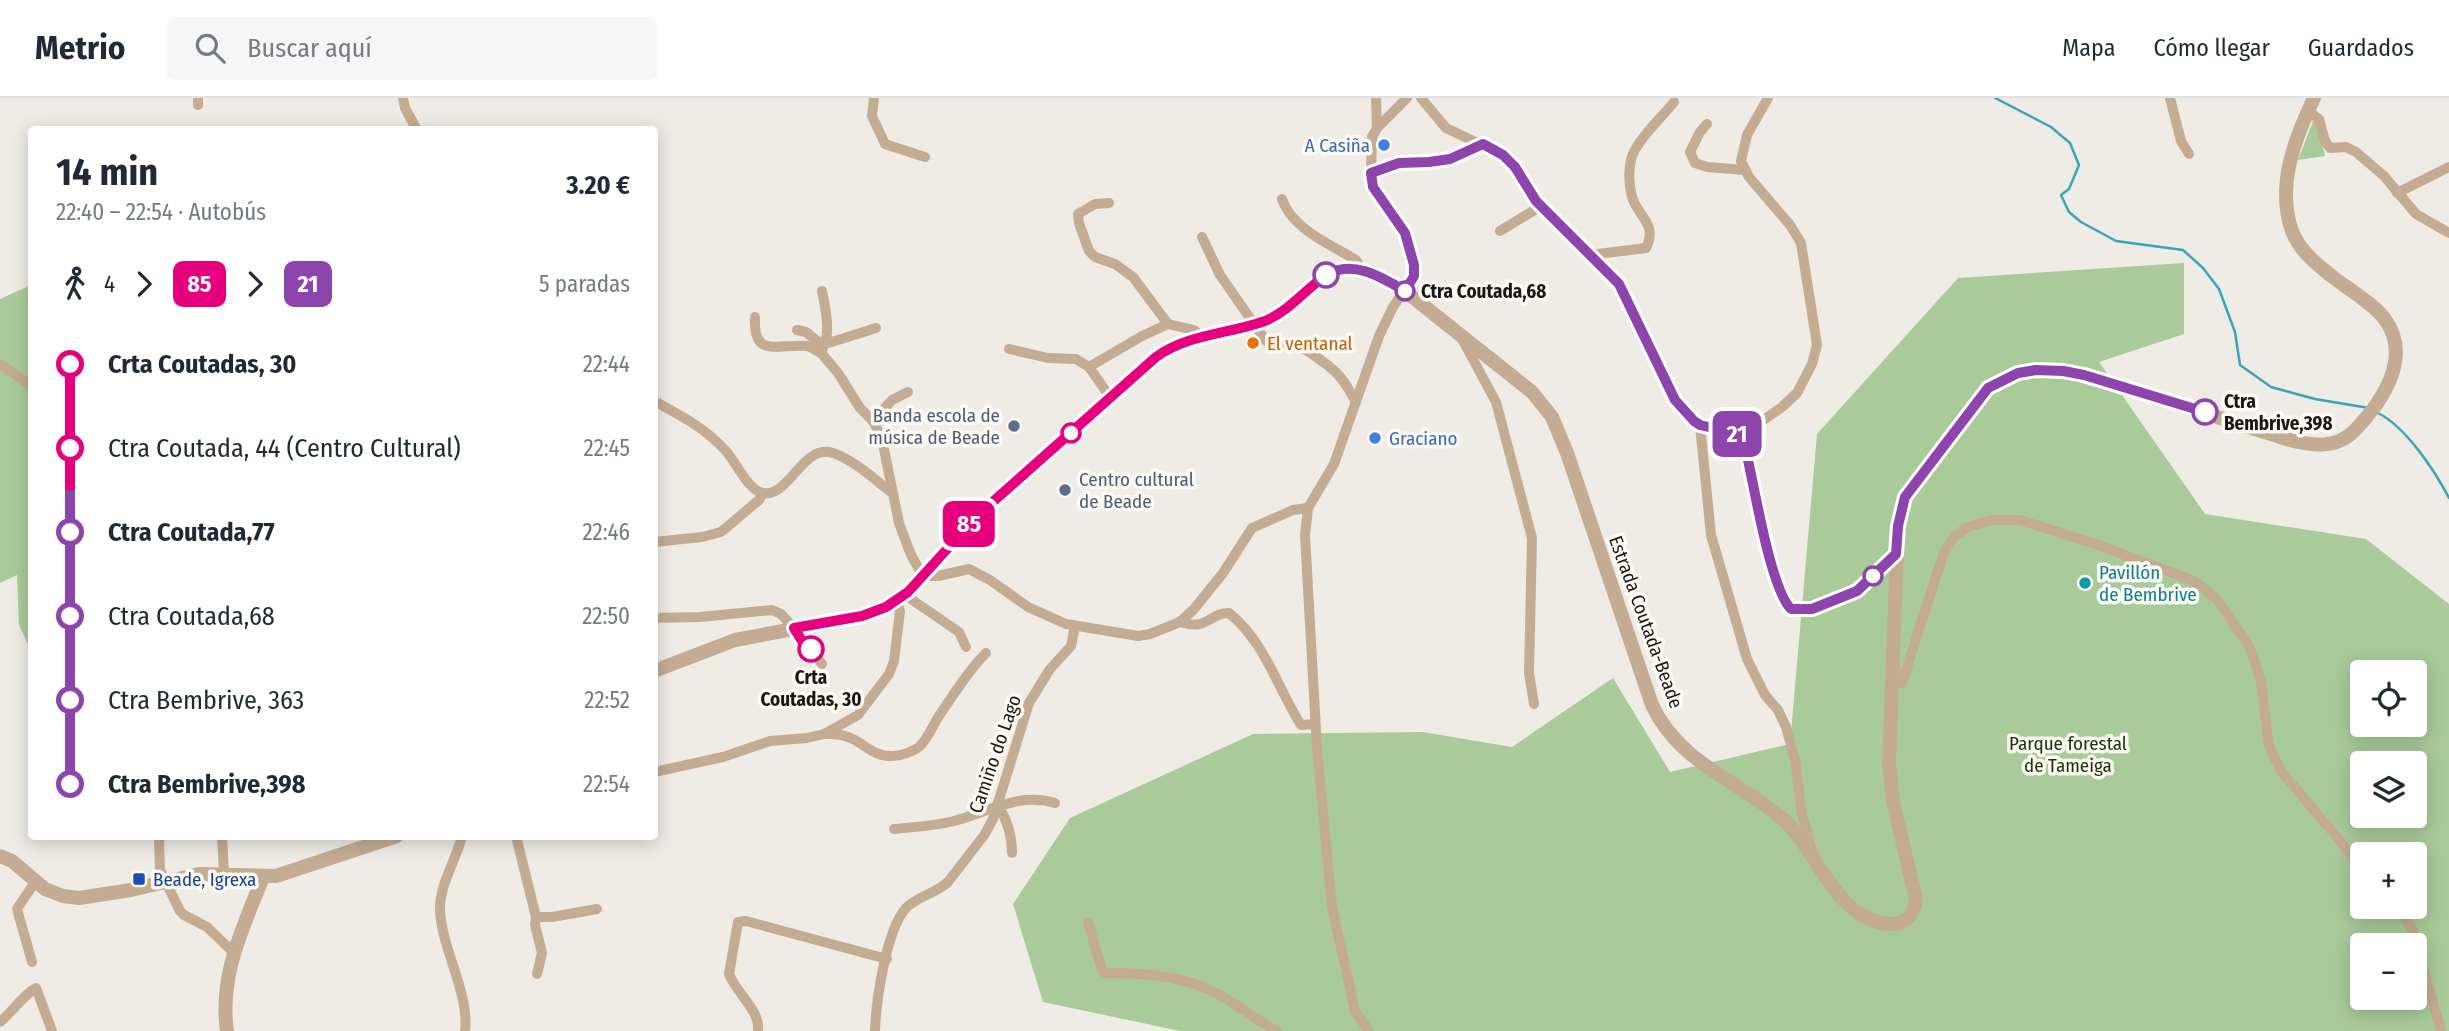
<!DOCTYPE html>
<html lang="es">
<meta charset="utf-8">
<style>
body{margin:0;font-family:"Fira Sans Condensed",sans-serif;background:#f6f6f7;color:#1f2937;height:100vh;display:flex;flex-direction:column;font-size:26px;white-space:nowrap}
*{box-sizing:border-box;margin:0}
p{font-size:23px;color:#747a83}
.icon{flex:none;width:38px;height:38px;fill:none;stroke:currentColor;stroke-width:2;stroke-linecap:round;stroke-linejoin:round}
.map{position:relative;flex:1;overflow:hidden}
.sheet{position:absolute;left:28px;top:28px;width:630px;height:714px;display:flex;flex-direction:column;background:#fff;border-radius:7px;box-shadow:0 4px 18px #0003}
.sheet>*{flex:none}
.badge{padding:0 14px;border-radius:10px;font-size:24px;line-height:46px}
.fabs{position:absolute;left:2350px;top:562px;display:grid;gap:14px}
.fabs a{display:grid;place-items:center;width:77px;height:77px;border-radius:7px;background:#fff;box-shadow:0 4px 18px #0003;font-size:35px}
.map>.badge{position:absolute;translate:-50% -50%;box-shadow:0 0 0 4px #fff}
.legs{display:flex;align-items:center;gap:10px;height:77px;padding:0 28px;font-size:23px}
.legs p{margin-inline-start:auto}
.head{display:flex;align-items:center;justify-content:space-between;height:119px;padding:0 28px}
h1{font-size:38px;font-weight:700;line-height:52px}
ul{padding:0 28px;list-style:none}
li{display:flex;align-items:center;gap:24px;height:84px;font-size:26px}
li i{display:grid;place-items:center;width:10px;height:100%;margin:0 9px;background:currentColor}
li i::after{content:'';width:18px;height:18px;margin:-9px;border:5px solid;border-radius:50%;background:#fff}
li p{margin-inline-start:auto}
li:first-child i{background:linear-gradient(#0000 50%,currentColor 0)}
li:last-child i{background:linear-gradient(currentColor 50%,#0000 0)}
header{display:flex;align-items:center;gap:42px;box-sizing:border-box;height:98px;padding:0 35px;background:#fff;border-bottom:2px solid #e0e1e3}
header strong{font-size:33px}
nav{display:flex;gap:38px;margin-inline-start:auto;font-size:24px}
.search{width:490px;height:63px;background:#f6f6f7;display:flex;align-items:center;gap:18px;box-sizing:border-box;padding:0 24px;border-radius:7px;color:#747a83;font-size:26px}
.map>svg:first-child{display:block}
.green{fill:#a9cb99;fill-rule:evenodd}
.lines{fill:none;stroke-linecap:round;stroke-linejoin:round}
.stream{stroke:#3aa4bd;stroke-width:2.5}
.minor{stroke:#c4ac92;stroke-width:10}
.tertiary{stroke:#c4ac92;stroke-width:14}
.line-1-casing{stroke:#fff;stroke-width:16}
.line-2-casing{stroke:#fff;stroke-width:16}
.line-1{stroke:#e6007e;stroke-width:10}
.line-2{stroke:#8e44ad;stroke-width:10}
.shop-dot{fill:#3f7fe0;stroke:#fcf8f2;stroke-width:2.5}
.stop-2-dot{fill:#fff;stroke:#8e44ad;stroke-width:3.5}
.food-dot{fill:#e8710a;stroke:#fcf8f2;stroke-width:2.5}
.service-dot{fill:#5c6f8a;stroke:#fcf8f2;stroke-width:2.5}
.stop-1-dot{fill:#fff;stroke:#e6007e;stroke-width:3.5}
.culture-dot{fill:#0f9aa8;stroke:#fcf8f2;stroke-width:2.5}
.transit-dot{fill:#1a4fb4;stroke:#fcf8f2;stroke-width:2.5}
.labels{text-anchor:middle;dominant-baseline:central;stroke-width:7;stroke-linejoin:round;paint-order:stroke}
.shop-label{font-size:19px;fill:#366cbe;stroke:#fcf8f2;text-anchor:end}
.stop-label{font-size:19px;font-weight:bold;fill:#191816;stroke:#fcf8f2;text-anchor:start}
.food-label{font-size:19px;fill:#c56008;stroke:#fcf8f2;text-anchor:start}
.service-label{font-size:19px;fill:#4e5e75;stroke:#fcf8f2;text-anchor:end}
.culture-label{font-size:19px;fill:#0d838f;stroke:#fcf8f2;text-anchor:start}
.street-label{font-size:19px;fill:#191816;stroke:#fcf8f2}
.park-label{font-size:19px;fill:#193506;stroke:#fcf8f2}
.transit-label{font-size:19px;fill:#164399;stroke:#fcf8f2;text-anchor:start}
</style>
<header>
<strong>Metrio</strong>
<div class="search"><svg class="icon" aria-label="search" viewBox="0 0 24 24"><circle cx="10" cy="10" r="6"/><path d="M15 15l6 6"/></svg>Buscar aquí</div>
<nav><a>Mapa</a><a>Cómo llegar</a><a>Guardados</a></nav>
</header>
<div class="map">
<svg width="2449" height="933" viewBox="0 0 2449 933">
<rect width="100%" height="100%" fill="#efebe5"/>
<g class="green">
<path d="M2313,23L2317,25L2325,58L2298,62Z"/>
<path d="M2184,165V236L2099,264L2205,416L2366,441L2449,506V933H1180L1043,904L1013,806L1070,720L1253,636L1423,634L1512,649L1613,580L1670,674L1790,646L1817,336L1958,180ZM2362,574H2415V626H2362ZM2362,665H2415V718H2362ZM2362,756H2415V808H2362ZM2362,847H2415V900H2362Z"/>
<path d="M31,187V553L19,527L17,477L0,485V201Z"/>
</g>
<g class="lines">
<g class="stream">
<path d="M1995,0L2051,29L2070,45L2079,67L2069,91L2061,97L2069,114L2081,124L2116,143L2183,152L2203,170L2219,191L2235,234L2240,267L2271,289L2315,301L2369,310"/>
<path d="M2378,315C2406,329 2435,373 2449,400"/>
</g>
<g class="minor">
<path d="M403,0L405,10L417,32"/>
<path d="M874,0L872,18L885,46L925,59"/>
<path d="M1376,0L1377,30"/>
<path d="M1421,0L1446,30L1503,57L1515,70L1536,103L1619,185L1675,302L1700,327L1747,338"/>
<path d="M1768,0L1747,37L1741,63L1749,79L1790,127L1801,145L1817,247L1812,266L1797,295L1782,309L1749,332L1746,353L1776,483L1784,504L1791,511H1812L1857,493L1896,456"/>
<path d="M2170,0L2181,43L2189,56"/>
<path d="M198,7V0"/>
<path d="M2308,13L2319,21L2325,43L2330,50L2346,49L2356,54L2384,78L2416,116L2449,135"/>
<path d="M1707,26L1700,34L1690,54L1695,65L1707,69L1745,72"/>
<path d="M1371,75L1400,65L1429,64L1450,61L1483,46"/>
<path d="M2397,95L2449,69"/>
<path d="M1282,101C1292,131 1330,146 1356,162L1362,172"/>
<path d="M1109,105L1095,106L1078,116L1079,125L1089,153L1095,159L1115,166L1133,179L1168,226L1194,232L1202,239"/>
<path d="M1500,133L1541,108"/>
<path d="M1202,139L1220,177L1266,243C1275,247 1283,244 1293,246C1300,247 1306,252 1312,256C1336,272 1342,278 1356,304"/>
<path d="M1590,157L1646,150C1656,129 1644,123 1635,106C1629,95 1628,74 1631,62C1634,45 1663,18 1674,4"/>
<path d="M822,193C825,207 828,220 827,234C827,242 822,247 822,256L838,275L860,310L873,323L882,341L899,425L911,457L923,478H938L969,471L990,482L1028,509L1066,526L1138,538L1150,536L1180,524L1194,511L1223,475L1252,430L1293,412L1308,410"/>
<path d="M755,219C753,262 778,245 807,248C812,249 817,253 822,256"/>
<path d="M797,232L806,234L822,247L876,230"/>
<path d="M1462,241L1496,304L1532,440L1529,575L1534,606"/>
<path d="M1009,251L1048,260L1076,261L1089,269L1142,238L1168,226"/>
<path d="M0,266L32,288"/>
<path d="M1089,269L1110,299"/>
<path d="M654,303C680,317 705,330 725,352C735,362 748,393 763,395C789,400 803,345 833,355C854,362 874,381 891,394"/>
<path d="M873,323L892,302L908,294"/>
<path d="M1700,327L1711,437L1747,561L1765,597L1778,612L1786,629L1795,662L1802,716L1812,753"/>
<path d="M654,444L702,439L721,434L759,402L763,395"/>
<path d="M905,497L959,534L966,549"/>
<path d="M654,520L700,519L772,512L781,516L794,530L822,566"/>
<path d="M1180,524C1209,533 1208,515 1229,515C1265,544 1277,589 1301,627L1315,626"/>
<path d="M1891,586L1902,585L1944,454L1954,439L1967,429L1992,422H2020L2101,448L2194,483L2217,501L2250,550L2261,584L2269,648L2281,673L2362,769"/>
<path d="M827,636C861,634 865,659 893,658C901,658 912,654 919,649C926,643 932,630 937,621C952,599 967,574 986,555"/>
<path d="M654,674L723,659L770,643L807,640L824,636L858,617L889,576L894,563L900,513L896,502"/>
<path d="M998,708C1008,723 1012,737 1012,755"/>
<path d="M894,731C914,729 934,728 954,723C989,714 1018,694 1055,705"/>
<path d="M161,738L159,742L160,772L180,813L184,817L207,829L233,854"/>
<path d="M222,738L224,776"/>
<path d="M462,738C456,763 440,785 440,811C441,850 470,896 465,933"/>
<path d="M516,738L536,819H552L597,811"/>
<path d="M2397,808L2413,833L2441,933"/>
<path d="M536,819L535,827L542,855L537,876"/>
<path d="M1088,824L1102,872L1105,875C1140,875 1180,877 1212,893C1235,904 1254,921 1277,933"/>
<path d="M32,864L17,811L35,784"/>
<path d="M0,924C12,914 23,897 36,890L52,933"/>
<path d="M758,933C761,913 736,895 729,876L738,824L746,823L887,861"/>
<path d="M875,933C876,904 886,832 906,810C918,798 935,796 948,784L985,736L993,721L1029,605L1050,571L1071,548L1075,528"/>
<path d="M1369,933L1355,913L1332,809L1317,650L1305,437L1308,410L1334,366L1379,238L1393,209L1414,178V167L1405,135L1373,89L1371,75L1372,39L1377,30L1407,0"/>
</g>
<g class="tertiary">
<path d="M654,573L735,542L862,518L886,509L908,494L978,417L1162,255L1189,243L1266,222L1286,211L1326,176L1339,171L1354,170L1370,174L1405,193L1532,294L1552,319L1567,355L1652,607C1679,665 1739,683 1784,722C1819,754 1836,825 1893,826C1908,826 1914,814 1916,802L1893,703L1889,665L1898,427L1905,399L1988,290L2018,275L2036,272L2063,273L2084,277L2290,342C2313,348 2337,351 2355,332C2383,303 2413,258 2384,220C2371,204 2350,192 2334,180C2318,167 2300,154 2292,133C2276,88 2295,40 2314,0"/>
<path d="M0,758L12,763L45,791L63,798L79,800L131,792L199,776L276,778L397,738"/>
<path d="M227,933C219,877 243,830 263,779"/>
</g>
</g>
<g class="lines">
<g class="line-1-casing">
<path id="line-1" d="M811,551L804,546L794,530L862,518L886,509L908,494L978,417L1156,259C1188,236 1229,236 1265,223C1289,213 1305,192 1326,177"/>
</g>
<g class="line-2-casing">
<path id="line-2" d="M1326,177C1353,161 1381,179 1405,193L1414,178V167L1405,135L1373,89L1371,75L1399,65L1429,64L1450,61L1483,46L1503,57L1515,69L1536,103L1619,186L1675,302L1694,323L1700,327L1747,338L1746,353C1754,386 1770,490 1791,511H1812L1857,493L1896,456L1898,428L1905,399L1988,290L2018,275L2036,272L2063,273L2084,277L2205,314"/>
</g>
<use href="#line-1" class="line-1"/>
<use href="#line-2" class="line-2"/>
</g>
<g class="shop-dot">
<circle cx="1384" cy="47" r="7"/>
<circle cx="1375" cy="340" r="7"/>
</g>
<g class="stop-2-dot">
<circle cx="1326" cy="177" r="12"/>
<circle cx="1405" cy="193" r="9"/>
<circle cx="2205" cy="314" r="12"/>
<circle cx="1873" cy="478" r="9"/>
</g>
<circle class="food-dot" cx="1253" cy="245" r="7"/>
<g class="service-dot">
<circle cx="1014" cy="328" r="7"/>
<circle cx="1065" cy="392" r="7"/>
</g>
<g class="stop-1-dot">
<circle cx="1071" cy="335" r="9"/>
<circle cx="811" cy="551" r="12"/>
</g>
<circle class="culture-dot" cx="2085" cy="485" r="7"/>
<rect class="transit-dot" x="132" y="774" width="14" height="14" rx="3.5"/>
<g class="labels">
<g class="shop-label">
<text x="1370" y="47">A Casiña</text>
<text x="1389" y="340" text-anchor="start">Graciano</text>
</g>
<g class="stop-label">
<text x="1421" y="193">Ctra Coutada,68</text>
<text x="2224" y="303">Ctra<tspan x="2224" dy="22">Bembrive,398</tspan></text>
<text x="811" y="579" text-anchor="middle">Crta<tspan x="811" dy="22">Coutadas, 30</tspan></text>
</g>
<g class="food-label">
<text x="1267" y="245">El ventanal</text>
</g>
<g class="service-label">
<text x="1000" y="317">Banda escola de<tspan x="1000" dy="22">música de Beade</tspan></text>
<text x="1079" y="381" text-anchor="start">Centro cultural<tspan x="1079" dy="22">de Beade</tspan></text>
</g>
<g class="culture-label">
<text x="2099" y="474">Pavillón<tspan x="2099" dy="22">de Bembrive</tspan></text>
</g>
<g class="street-label">
<text transform="translate(1646 524) rotate(70)">Estrada Coutada-Beade</text>
<text transform="translate(995 656) rotate(-71)">Camiño do Lago</text>
</g>
<g class="park-label">
<text x="2068" y="645">Parque forestal<tspan x="2068" dy="22">de Tameiga</tspan></text>
</g>
<g class="transit-label">
<text x="153" y="781">Beade, Igrexa</text>
</g>
</g>
</svg>
<div class="fabs">
<a><svg class="icon" aria-label="locate" viewBox="0 0 24 24"><circle cx="12" cy="12" r="6"/><path d="M12 2v4M12 18v4M2 12h4M18 12h4"/></svg></a>
<a><svg class="icon" aria-label="layers" viewBox="0 0 24 24"><path d="M12 4l9 5-9 5-9-5zM3 14l9 5 9-5"/></svg></a>
<a>+</a>
<a>−</a>
</div>
<b class="badge" style="left:969px;top:426px;background:#e6007e;color:#fff">85</b>
<b class="badge" style="left:1737px;top:336px;background:#8e44ad;color:#fff">21</b>
<section class="sheet">
<div class="head"><div><h1>14 min</h1><p>22:40 – 22:54 · Autobús</p></div><b>3.20 €</b></div>
<div class="legs"><svg class="icon" aria-label="walk" viewBox="0 0 24 24"><circle cx="13" cy="4" r="2"/><path d="M13 8l-2 6 4 7M11 14l-3 7M7 12l3-4h3l4 4"/></svg>4<svg class="icon" aria-label="forward" viewBox="0 0 24 24"><path d="M9 5l7 7-7 7"/></svg><b class="badge" style="background:#e6007e;color:#fff">85</b><svg class="icon" aria-label="forward" viewBox="0 0 24 24"><path d="M9 5l7 7-7 7"/></svg><b class="badge" style="background:#8e44ad;color:#fff">21</b><p>5 paradas</p></div>
<ul>
<li><i style="color:#e6007e"></i><b>Crta Coutadas, 30</b><p>22:44</p></li>
<li><i style="color:#e6007e"></i><span>Ctra Coutada, 44 (Centro Cultural)</span><p>22:45</p></li>
<li><i style="color:#8e44ad"></i><b>Ctra Coutada,77</b><p>22:46</p></li>
<li><i style="color:#8e44ad"></i><span>Ctra Coutada,68</span><p>22:50</p></li>
<li><i style="color:#8e44ad"></i><span>Ctra Bembrive, 363</span><p>22:52</p></li>
<li><i style="color:#8e44ad"></i><b>Ctra Bembrive,398</b><p>22:54</p></li>
</ul>
</section>
</div>
